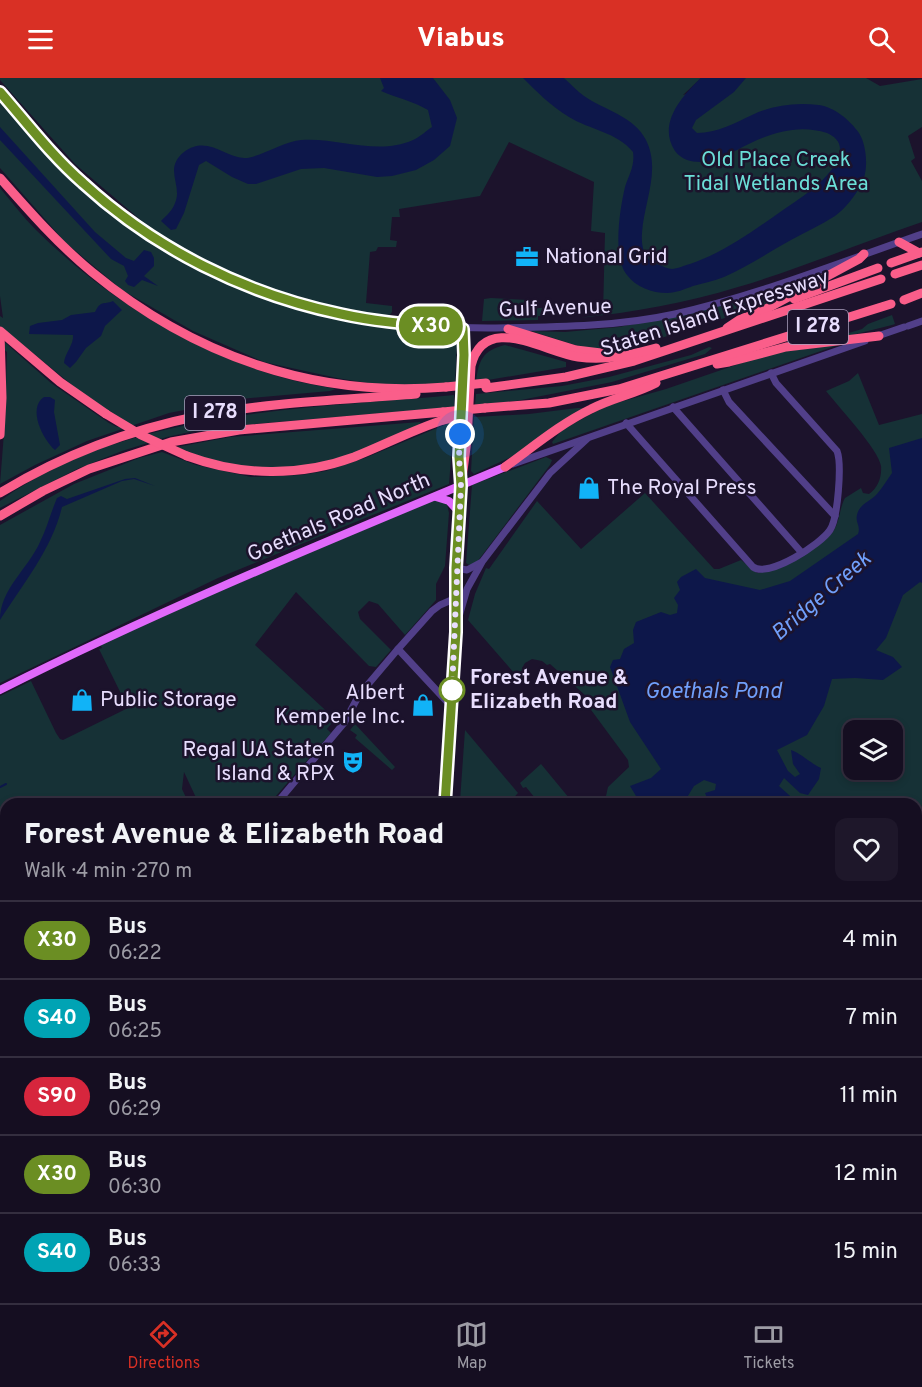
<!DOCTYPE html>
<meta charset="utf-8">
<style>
body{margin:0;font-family:Overpass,sans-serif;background:#1e172a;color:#f1f3f6;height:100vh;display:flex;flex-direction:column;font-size:22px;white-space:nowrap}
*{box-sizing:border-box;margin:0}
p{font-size:20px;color:#9d9ca5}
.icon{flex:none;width:33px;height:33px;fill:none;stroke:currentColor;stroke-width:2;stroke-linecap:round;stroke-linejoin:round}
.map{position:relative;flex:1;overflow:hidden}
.sheet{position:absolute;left:0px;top:720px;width:922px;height:506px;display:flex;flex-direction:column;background:#150e21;border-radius:18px 18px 0 0;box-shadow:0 3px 9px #0003,0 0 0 2px #342e3f}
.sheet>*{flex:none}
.badge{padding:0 12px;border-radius:20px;font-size:21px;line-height:39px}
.tools{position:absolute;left:843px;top:642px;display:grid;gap:12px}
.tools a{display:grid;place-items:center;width:60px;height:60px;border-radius:12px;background:#150e21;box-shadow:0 3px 9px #0003,0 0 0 2px #342e3f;font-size:30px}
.you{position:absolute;width:30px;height:30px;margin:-15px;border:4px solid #fff;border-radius:50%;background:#1a73e8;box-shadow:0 0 0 9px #1a73e833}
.map>.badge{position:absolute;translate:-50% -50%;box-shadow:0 0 0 3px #fff}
.round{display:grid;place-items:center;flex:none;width:63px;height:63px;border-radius:12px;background:#1e172a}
.overview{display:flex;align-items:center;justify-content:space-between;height:102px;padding:0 24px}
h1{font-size:28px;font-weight:800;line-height:45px}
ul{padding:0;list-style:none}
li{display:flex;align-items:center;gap:18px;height:78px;padding:0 24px;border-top:2px solid #342e3f}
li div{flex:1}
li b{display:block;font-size:22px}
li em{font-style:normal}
li .badge{min-width:66px;font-weight:700;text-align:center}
header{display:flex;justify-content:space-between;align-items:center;height:78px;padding:0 24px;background:#d93025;color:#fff;font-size:27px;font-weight:800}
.tabs{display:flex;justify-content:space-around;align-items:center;height:84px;border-top:2px solid #342e3f;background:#150e21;font-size:16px;color:#9d9ca5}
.tabs a{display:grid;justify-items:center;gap:3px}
.tabs .on{color:#d93025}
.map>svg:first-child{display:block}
.green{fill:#163136;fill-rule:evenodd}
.water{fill:#0d174a}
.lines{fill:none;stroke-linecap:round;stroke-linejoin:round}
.stream{stroke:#0d174a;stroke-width:2}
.minor{stroke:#513f89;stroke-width:7}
.major{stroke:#e069fa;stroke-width:8}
.highway{stroke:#fa5e8a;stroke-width:9}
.rail{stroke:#11b3f7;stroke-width:2;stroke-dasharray:9 8;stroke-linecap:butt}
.highway-bridge{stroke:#fa5e8a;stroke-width:9}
.line-casing{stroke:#fff;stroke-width:14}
.line{stroke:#6b8e23;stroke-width:9}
.walk{stroke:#e8defe;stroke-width:6;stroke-dasharray:0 10.8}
.stop-dot{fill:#fff;stroke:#6b8e23;stroke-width:3}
.labels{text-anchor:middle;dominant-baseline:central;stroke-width:5;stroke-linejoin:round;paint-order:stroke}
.shield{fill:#1c132c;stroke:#aba1bf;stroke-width:1.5}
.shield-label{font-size:20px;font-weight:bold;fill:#e8defe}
.park-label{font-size:21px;fill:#6bded7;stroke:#1c132c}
.poi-label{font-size:21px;fill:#e8defe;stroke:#1c132c;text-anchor:start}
.street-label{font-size:21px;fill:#e8defe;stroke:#1c132c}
.stop-label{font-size:21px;font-weight:bold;fill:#e8defe;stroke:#1c132c;text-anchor:start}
.water-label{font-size:22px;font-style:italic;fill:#709ffa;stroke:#1c132c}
</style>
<header><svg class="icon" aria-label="menu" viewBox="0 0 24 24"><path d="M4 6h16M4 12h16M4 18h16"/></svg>Viabus<svg class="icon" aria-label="search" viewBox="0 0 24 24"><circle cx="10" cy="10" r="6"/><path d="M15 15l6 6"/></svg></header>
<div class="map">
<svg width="922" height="1225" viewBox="0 0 922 1225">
<rect width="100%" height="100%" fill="#1c132c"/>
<g class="green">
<path d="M0,0H701L683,17L738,0H866L880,8L922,1V49L908,58L915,80L911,83L922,103V144C860,165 802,190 738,209C686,225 634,234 580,240L603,236L605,155L591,153L594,104L509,64L480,118L399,131L400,139H392L390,162L397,163L396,169H378L376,173L370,174L366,225L392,228V234L389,238L360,235L282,216L232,195L180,170L143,144L75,86L0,2Z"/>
<path d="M0,21L54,81L104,130L171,176L266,222L351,243L451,257V260L457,265L455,305L386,308L337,300L264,284L193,253L122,212L65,164L0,90Z"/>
<path d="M0,110C12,124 23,139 36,152C103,218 187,271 277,298C296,304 316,307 336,311L330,313L240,321L169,335L87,363L35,387L0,406L5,342L7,274L0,268V260L51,305L109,345L117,349L130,346L83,316L0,248V238L3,240L0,218Z"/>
<path d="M818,195V198L766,227L626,271H588L531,253L565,254L619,249L675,238Z"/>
<path d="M491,220L528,222L531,226H538V230H543V238H538V242L482,243L484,221Z"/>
<path d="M892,237L895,246L892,247L848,258L807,263L805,261L836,254L842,257L862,251L868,246Z"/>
<path d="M841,266L553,366L552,364L562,352L606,328L666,311L759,279L787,273Z"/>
<path d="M505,267L566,284V289L476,304C478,283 483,272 505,267Z"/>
<path d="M709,269L712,270L705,276L612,304L516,323L475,327L476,316L562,308L609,299L691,277Z"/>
<path d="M858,295L879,347L922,336V1142L917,1158L916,726H598L606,718L608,709L629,689L628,682L583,621L586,618L550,586L547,587L542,583L532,581L525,585L522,590L525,600L522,604L468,542L475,516L486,490L489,491L537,423L581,471L645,415L714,491H719L741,482L757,495C773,494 822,467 832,455C840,445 839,431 845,420L861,410L863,415L869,416C878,410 882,399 881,388C879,372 837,327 826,313L849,303ZM854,652H892V692H854Z"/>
<path d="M454,317V329L208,350L167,359L122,373L77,391L0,430V423C124,332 306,331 454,317Z"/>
<path d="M577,330H584L520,375L474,396L471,393L474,339L529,336Z"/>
<path d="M454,343L449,406L218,500L0,605V447L74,406L139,380L162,374L196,387L251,399L301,397L326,393L365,380Z"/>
<path d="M420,344L421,347L361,374L300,390L255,391L204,380L177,369L230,359Z"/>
<path d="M546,379L552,382L550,387L477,484L469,487L466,485L472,407Z"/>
<path d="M434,422L447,426L449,435L445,488L436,506V522L405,557L378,526L369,523L358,534L360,541L391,572L376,589L369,588L296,514L255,567L335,641L327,651L331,655L269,726H199L184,694L182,711L189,726H6V1038L0,1033V618L31,603L56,655L60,661L63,662L128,630L99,571L102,570L100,566L191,525Z"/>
<path d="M355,646L395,689L392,692L355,660L357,657L350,652Z"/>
<path d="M465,652L518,715L508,726H464L460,723Z"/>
<path d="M541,686L574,726H540L526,709L523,710L520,705Z"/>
<path d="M380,1220H523L519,1225H374Z"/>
<path d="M537,1220H693V1225H544Z"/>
<path d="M699,1220H885L883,1225H700Z"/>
</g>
<g class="water">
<path d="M380,0H433L450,22L457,40L450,68L434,82L416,92L392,98L377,99L324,90L301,91L256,106H248L232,99L206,83L199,87L184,135L176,151L171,152L161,143C166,138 173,132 175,125C183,107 163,91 184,74C207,57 224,79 244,80C256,81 285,63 301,62C338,59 377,78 413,62C420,59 426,53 432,49L428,32C413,23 397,20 381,13L384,10Z"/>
<path d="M523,0H564C571,6 577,13 584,18C604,32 634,38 646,62C661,92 644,124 642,155C641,169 644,183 659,187C663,188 668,191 672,191C677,191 685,187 690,186C725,174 753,153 783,132C802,119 839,96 840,71C840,63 834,58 827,55C795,45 765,57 737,72C729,76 720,82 712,83C699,85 684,85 675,73C657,46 682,18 701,0H746L734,14L696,42L692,50L697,55C717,55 735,45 752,37C773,27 796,24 819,27C834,29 850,42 859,55C867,68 869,93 861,107C855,118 845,131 835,138C821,147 805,154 791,162C769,174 747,189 724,199C714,203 703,205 693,208C685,211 676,215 667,215C652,215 636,209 627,197C612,179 620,130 625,109C629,96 635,88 633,74C617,54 590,52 569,39C551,28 537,14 523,0Z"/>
<path d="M0,49L95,154L126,180L134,183L144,172L151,174L154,180V188L144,198L158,208L142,202L134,209L128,207L125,203L128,198L124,188L111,181L0,62Z"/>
<path d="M113,223L122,232L105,248L101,258L86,270L76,284L70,290L64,285C65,274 74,267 73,257L29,256L30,248L38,245L62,242L71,237L95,234C101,222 103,227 113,223Z"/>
<path d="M44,319H50L55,322L54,334L60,367L55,372C43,362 27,330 44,319Z"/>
<path d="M922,360V505L920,504L903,517L886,560L876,572L893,579L902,589L883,602L855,600L832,601L824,628L807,657L777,672L788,693L795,699L800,696L793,686L791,672C802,676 810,685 821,690L819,701L808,717L800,715L784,700L779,708L799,726H752V724C737,725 711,733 705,715L715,712L716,706L704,702L694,708L683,726H626L636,718L630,708L651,700L661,691L630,644L610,589L613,582L620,581L624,571L634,565L633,552L636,544L661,534L670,537L677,535L678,527L674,520L680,512L677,504L681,499L696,491L705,500L760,512L790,503L858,456C861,448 855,444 857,437C859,426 871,423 877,416C883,409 887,402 892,395L889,370Z"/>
<path d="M135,400L155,408L134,401L122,403L62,429C52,471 23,506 0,542C0,511 28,491 40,464C47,450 51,434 57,420L61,418L67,421L125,401Z"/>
</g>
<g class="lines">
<path class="stream" d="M0,709L6,706"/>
<g class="minor">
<path d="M0,14C27,45 52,77 82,105C193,208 344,251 493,250C554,249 616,249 675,236C759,217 841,184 922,156"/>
<path d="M908,248L922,243"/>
<path d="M875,259L904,249"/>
<path d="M723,312L729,324L835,438"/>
<path d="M673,329L802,475"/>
<path d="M626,345L753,489C769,500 821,466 830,452C838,440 842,386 837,373L776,305L771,295"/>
<path d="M513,386L865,263"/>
<path d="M456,490L467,492L480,485"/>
<path d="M458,542L467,511L482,484L550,395L587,361"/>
<path d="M398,571L452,629"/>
<path d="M276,726L344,645L359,617L398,571L432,533L440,527L456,520"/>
<path d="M0,1043L6,1049"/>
<path d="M0,1110L6,1116"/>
<path d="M0,1180L6,1175"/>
<path d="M175,1220L183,1225"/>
<path d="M16,1225L23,1220"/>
</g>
<g class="major">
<path d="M436,419L449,423L459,434"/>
<path d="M0,612C165,529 335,460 505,389"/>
<path d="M445,726L456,554V490L461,408L459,379L464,277L463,251"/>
<path d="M148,1225L154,1220"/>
</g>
<g class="highway">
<path d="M0,100C29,133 58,166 92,194C194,278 314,320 446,309"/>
<path d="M899,164L919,175"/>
<path d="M891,185L922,174"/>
<path d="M895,196L922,187"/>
<path d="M794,221L878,190"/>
<path d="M904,222L922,215"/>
<path d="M727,250L739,242L766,231L859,181L864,176"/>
<path d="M508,251L576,272L601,275"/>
<path d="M0,253L60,304L106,336"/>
<path d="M0,256L2,320L0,357"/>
<path d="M717,286L729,284L786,269L879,258"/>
<path d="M486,310L566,299L634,283L881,201"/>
<path d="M485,330L549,325L619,311L891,226"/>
<path d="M187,378C241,398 300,399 354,379C384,367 413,352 443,342"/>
<path d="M505,389C533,369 560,346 591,331C612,320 635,316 656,305"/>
<path d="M461,408L467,362L471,288C484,233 544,274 578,279C606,283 630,277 656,270"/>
<path d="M0,415C61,378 128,352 199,338C270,324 344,322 416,316"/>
<path d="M0,438L43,413L89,391L171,364L239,352L443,334"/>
</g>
<path class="rail" d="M914,1225L922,1213"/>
<g class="highway-bridge">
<path d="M446,309L486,305"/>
<path d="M443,334L485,330"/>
<path d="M106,336L141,357L187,378"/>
<path d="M443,342L465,337"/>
</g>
</g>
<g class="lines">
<g class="line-casing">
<path id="line" d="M0,14C27,45 52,78 83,105C155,171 245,216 341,236C381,245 422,247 463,251L464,277L459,379L461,408L456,490V554L445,726"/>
</g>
<use href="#line" class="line"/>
<path class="walk" d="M452,612L461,408L459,379L460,356"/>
</g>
<defs>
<g id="office-bare" transform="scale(1.8)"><path d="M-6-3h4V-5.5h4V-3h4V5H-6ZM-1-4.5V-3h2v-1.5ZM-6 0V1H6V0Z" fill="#11b3f7" stroke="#1c132c" stroke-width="2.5" paint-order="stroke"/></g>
<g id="shop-bare" transform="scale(1.8)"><path d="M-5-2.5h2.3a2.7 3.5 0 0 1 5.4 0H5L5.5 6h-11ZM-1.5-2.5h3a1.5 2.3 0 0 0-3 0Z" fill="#11b3f7" stroke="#1c132c" stroke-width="2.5" paint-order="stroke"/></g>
<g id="theatre-bare" transform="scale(1.8)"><path d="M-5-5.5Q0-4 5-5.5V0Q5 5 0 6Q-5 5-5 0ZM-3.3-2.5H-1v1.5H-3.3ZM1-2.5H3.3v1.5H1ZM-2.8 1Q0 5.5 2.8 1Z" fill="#11b3f7" stroke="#1c132c" stroke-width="2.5" paint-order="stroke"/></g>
</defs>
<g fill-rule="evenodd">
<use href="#office-bare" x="527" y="179"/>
<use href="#shop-bare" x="589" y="410"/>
<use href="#shop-bare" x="82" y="622"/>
<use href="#shop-bare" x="423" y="627"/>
<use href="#theatre-bare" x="353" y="684"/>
</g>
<circle class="stop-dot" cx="452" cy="612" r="12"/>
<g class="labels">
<g class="shield">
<rect x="788" y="232" width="60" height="34" rx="4.5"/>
<rect x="185" y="318" width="60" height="34" rx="4.5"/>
</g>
<g class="shield-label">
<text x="818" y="249">I 278</text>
<text x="215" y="335">I 278</text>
</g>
<g class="park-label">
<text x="776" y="82">Old Place Creek<tspan x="776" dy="24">Tidal Wetlands Area</tspan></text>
</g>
<g class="poi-label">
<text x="545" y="179">National Grid</text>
<text x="607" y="410">The Royal Press</text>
<text x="405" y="615" text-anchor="end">Albert<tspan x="405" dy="24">Kemperle Inc.</tspan></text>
<text x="100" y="622">Public Storage</text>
<text x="335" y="672" text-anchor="end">Regal UA Staten<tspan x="335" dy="24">Island &amp; RPX</tspan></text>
</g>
<g class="street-label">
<text transform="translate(555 231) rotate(-2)">Gulf Avenue</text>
<text transform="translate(715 236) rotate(-18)">Staten Island Expressway</text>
<text transform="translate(339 440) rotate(-23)">Goethals Road North</text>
</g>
<g class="stop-label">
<text x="470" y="600">Forest Avenue &amp;<tspan x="470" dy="24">Elizabeth Road</tspan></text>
</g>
<g class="water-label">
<text transform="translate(822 519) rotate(-41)">Bridge Creek</text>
<text x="713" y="614">Goethals Pond</text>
</g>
</g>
</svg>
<div class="tools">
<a><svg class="icon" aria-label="layers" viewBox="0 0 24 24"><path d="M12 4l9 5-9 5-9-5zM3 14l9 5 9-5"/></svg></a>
</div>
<div class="you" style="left:460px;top:356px"></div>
<b class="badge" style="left:431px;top:248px;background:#6b8e23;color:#fff">X30</b>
<section class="sheet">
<div class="overview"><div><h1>Forest Avenue &amp; Elizabeth Road</h1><p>Walk · 4 min · 270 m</p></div><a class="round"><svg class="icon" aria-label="heart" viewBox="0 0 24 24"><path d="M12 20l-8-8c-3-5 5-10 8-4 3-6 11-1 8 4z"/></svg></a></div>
<ul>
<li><span class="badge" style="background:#6b8e23;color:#fff">X30</span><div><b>Bus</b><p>06:22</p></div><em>4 min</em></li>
<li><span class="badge" style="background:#00a3b4;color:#fff">S40</span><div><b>Bus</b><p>06:25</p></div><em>7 min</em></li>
<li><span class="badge" style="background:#d7263d;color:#fff">S90</span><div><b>Bus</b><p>06:29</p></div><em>11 min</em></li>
<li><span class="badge" style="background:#6b8e23;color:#fff">X30</span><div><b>Bus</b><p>06:30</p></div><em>12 min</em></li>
<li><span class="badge" style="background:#00a3b4;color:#fff">S40</span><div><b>Bus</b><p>06:33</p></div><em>15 min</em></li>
</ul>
</section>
</div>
<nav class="tabs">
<a class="on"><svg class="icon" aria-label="directions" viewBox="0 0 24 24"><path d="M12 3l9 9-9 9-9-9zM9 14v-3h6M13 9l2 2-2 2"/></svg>Directions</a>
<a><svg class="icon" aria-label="map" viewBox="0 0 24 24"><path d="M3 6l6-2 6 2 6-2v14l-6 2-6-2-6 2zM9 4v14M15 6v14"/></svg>Map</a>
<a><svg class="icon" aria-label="tickets" viewBox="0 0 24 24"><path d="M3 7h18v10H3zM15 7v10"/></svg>Tickets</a>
</nav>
